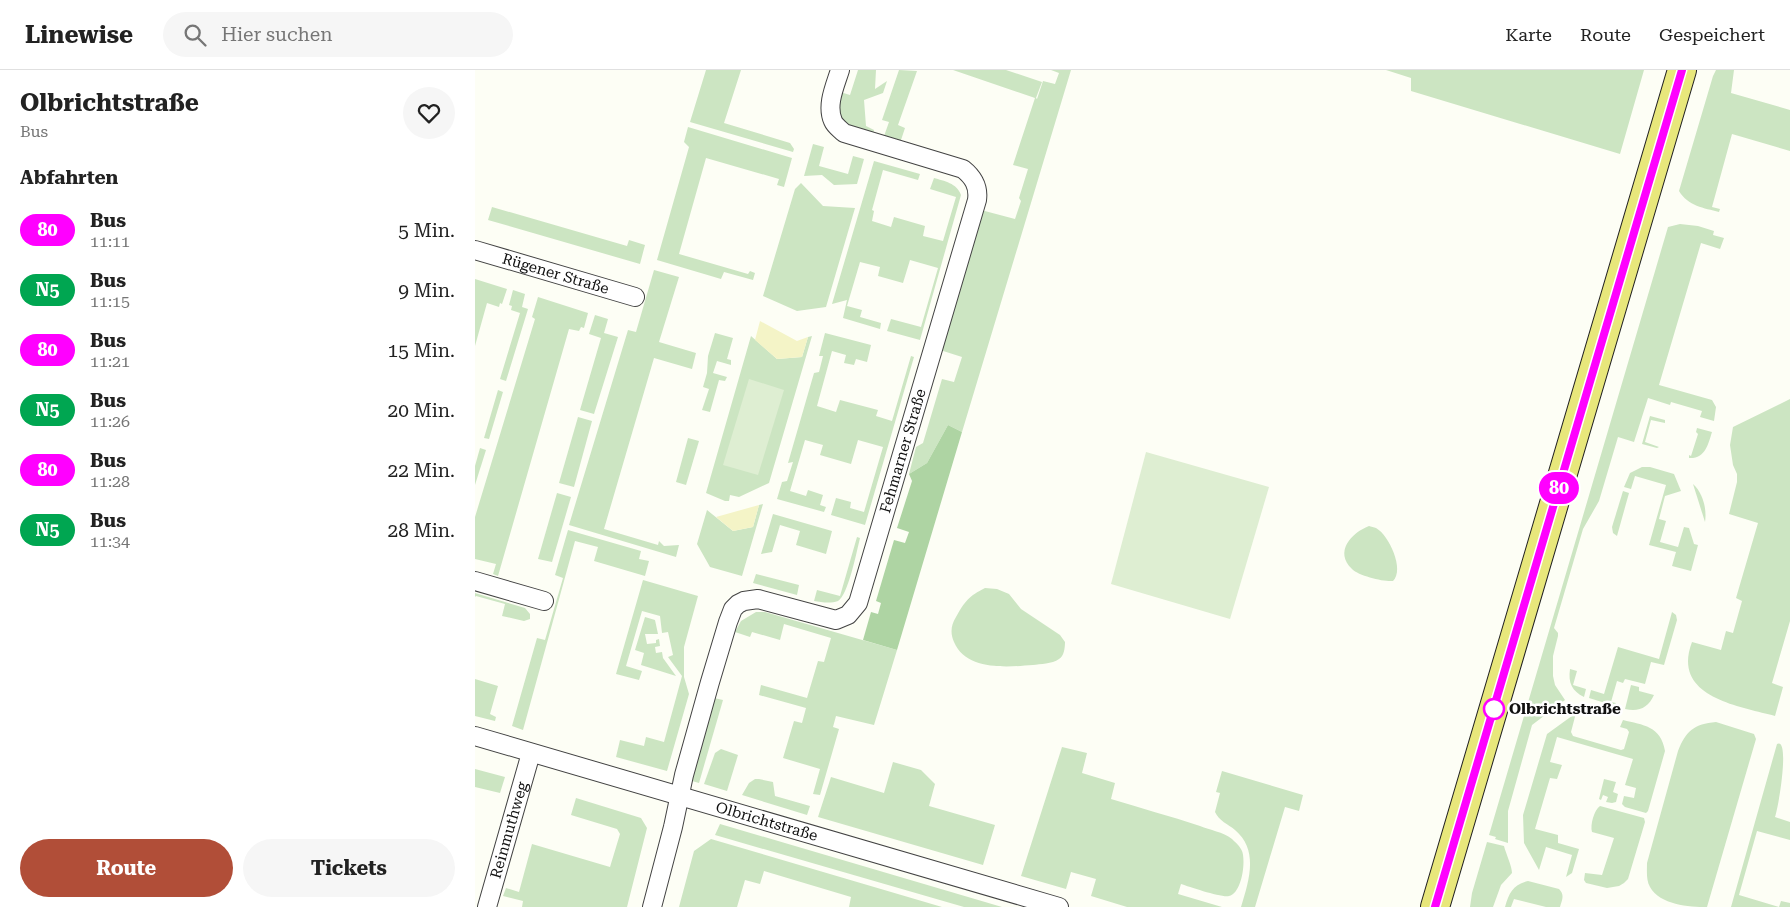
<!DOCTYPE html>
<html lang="de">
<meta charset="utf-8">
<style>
body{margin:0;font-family:"Roboto Serif",serif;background:#f6f6f6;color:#222;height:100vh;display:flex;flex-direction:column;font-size:19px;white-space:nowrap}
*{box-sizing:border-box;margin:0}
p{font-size:16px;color:#767676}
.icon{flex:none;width:28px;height:28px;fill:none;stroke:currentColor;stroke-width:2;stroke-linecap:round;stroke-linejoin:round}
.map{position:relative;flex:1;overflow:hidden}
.drawer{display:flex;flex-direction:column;background:#fff;width:475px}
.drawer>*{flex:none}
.badge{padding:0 10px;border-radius:16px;font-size:18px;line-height:32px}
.map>.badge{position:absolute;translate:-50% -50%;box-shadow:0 0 0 2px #fff}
h2{padding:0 20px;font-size:19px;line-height:45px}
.round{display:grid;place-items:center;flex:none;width:52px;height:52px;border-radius:26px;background:#f6f6f6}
.head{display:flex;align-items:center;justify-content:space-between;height:85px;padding:0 20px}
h1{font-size:24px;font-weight:700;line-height:38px}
.button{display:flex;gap:10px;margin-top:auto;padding:10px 20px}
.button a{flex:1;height:58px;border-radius:30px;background:#b14e38;color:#fff;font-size:20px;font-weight:700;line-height:58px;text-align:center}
.button a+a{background:#f6f6f6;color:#222}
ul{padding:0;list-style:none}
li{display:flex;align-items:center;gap:15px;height:60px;padding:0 20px}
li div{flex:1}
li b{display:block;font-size:19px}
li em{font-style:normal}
li .badge{min-width:55px;font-weight:700;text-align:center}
header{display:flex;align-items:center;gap:30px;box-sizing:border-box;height:70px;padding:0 25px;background:#fff;border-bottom:1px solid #e0e0e0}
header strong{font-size:24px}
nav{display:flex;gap:28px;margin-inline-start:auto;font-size:18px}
.search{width:350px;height:45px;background:#f6f6f6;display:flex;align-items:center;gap:12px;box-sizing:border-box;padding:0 18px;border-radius:28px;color:#767676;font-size:19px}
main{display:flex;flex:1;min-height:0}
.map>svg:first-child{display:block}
.green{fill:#cce5c2}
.forest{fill:#aed4a3}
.sand{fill:#f4f4c7}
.pitch{fill:#deeed2}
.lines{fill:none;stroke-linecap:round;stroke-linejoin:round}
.minor-casing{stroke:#434343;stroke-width:20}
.primary-casing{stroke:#212121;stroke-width:30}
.minor{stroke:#fff;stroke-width:18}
.primary{stroke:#e8e77b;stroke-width:28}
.line-casing{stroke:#fff;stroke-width:11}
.line{stroke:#f0f;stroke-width:8}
.stop-dot{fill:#fff;stroke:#f0f;stroke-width:2.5}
.labels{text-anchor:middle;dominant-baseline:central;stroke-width:5;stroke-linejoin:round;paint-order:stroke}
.street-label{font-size:15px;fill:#101010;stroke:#fff}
.stop-label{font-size:15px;font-weight:bold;fill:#101010;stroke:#fff;text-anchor:start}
</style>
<header>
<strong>Linewise</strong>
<div class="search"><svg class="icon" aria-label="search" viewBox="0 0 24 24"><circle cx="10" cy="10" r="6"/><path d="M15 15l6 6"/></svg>Hier suchen</div>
<nav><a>Karte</a><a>Route</a><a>Gespeichert</a></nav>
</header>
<main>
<section class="drawer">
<div class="head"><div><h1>Olbrichtstraße</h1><p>Bus</p></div><a class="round"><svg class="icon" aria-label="heart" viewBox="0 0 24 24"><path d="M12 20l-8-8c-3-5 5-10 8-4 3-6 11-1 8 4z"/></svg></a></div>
<h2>Abfahrten</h2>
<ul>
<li><span class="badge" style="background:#f0f;color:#fff">80</span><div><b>Bus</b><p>11:11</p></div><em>5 Min.</em></li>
<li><span class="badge" style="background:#00a651;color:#fff">N5</span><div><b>Bus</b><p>11:15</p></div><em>9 Min.</em></li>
<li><span class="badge" style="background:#f0f;color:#fff">80</span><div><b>Bus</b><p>11:21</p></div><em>15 Min.</em></li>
<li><span class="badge" style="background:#00a651;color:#fff">N5</span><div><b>Bus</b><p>11:26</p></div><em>20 Min.</em></li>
<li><span class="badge" style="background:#f0f;color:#fff">80</span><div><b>Bus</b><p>11:28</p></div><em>22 Min.</em></li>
<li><span class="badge" style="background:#00a651;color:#fff">N5</span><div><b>Bus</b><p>11:34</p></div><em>28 Min.</em></li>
</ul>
<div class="button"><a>Route</a><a>Tickets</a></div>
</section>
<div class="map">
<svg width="1315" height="837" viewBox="0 0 1315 837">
<rect width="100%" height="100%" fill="#fdfef5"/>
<g class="green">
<path d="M231,0H266L249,53L315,73L319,79L318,82L215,52Z"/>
<path d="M383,0H401L400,19L412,11L408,23L389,30L391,56L399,60L398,65L377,59L365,49L362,21L375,25Z"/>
<path d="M424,0L442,1L423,55L430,58L425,73L408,69L414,52L407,50Z"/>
<path d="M478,0H531L567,12L561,28L562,29L568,11L580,14L584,3L576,0H596L487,362L473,355L452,393L434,404L441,377L448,373L467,309L479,312L487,287L465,280L506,140L540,149L546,131L544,128L553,99L538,95L560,28Z"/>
<path d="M911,0H1169L1145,84L936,21V8Z"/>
<path d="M1241,0H1259L1256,23L1315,40V81L1257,64L1237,137L1245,139L1244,142C1229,138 1213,136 1204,121L1238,6Z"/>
<path d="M213,57L317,88L309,117L302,115L304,109L231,88L204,184L273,204L275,201L280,203L278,210L249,202L246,209L182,190L214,77L209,72Z"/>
<path d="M338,74L349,77L344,96L373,104L378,86L389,89L382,114L359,115L347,105L329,106Z"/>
<path d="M399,91L445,104L443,110L408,100L397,140L399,141L397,151L416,157L419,147L450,156L448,166L468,171L481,127L455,119L459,108C469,111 482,113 486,125L445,270L412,261L416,249L446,257L463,198L435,190L428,213L403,206L405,197L385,192L372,236L387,240L385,247L406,253L405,259L368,248L372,230L357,234Z"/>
<path d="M326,113L348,136L380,138L351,237L322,241L288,226L320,119Z"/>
<path d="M17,137L152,176L154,170L170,175L165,194L13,150Z"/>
<path d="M1205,154L1223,156L1239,161L1238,165L1249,168L1245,179L1226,173L1184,315L1237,330L1241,337L1239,351L1225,347L1227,341L1196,332L1195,335L1173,328L1159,372L1143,367L1124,431L1108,459L1079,558L1083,563V566L1078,586V606L1080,615L1090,630L1057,655L1033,741V773L1020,769L1021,767L1014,765L1193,157Z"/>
<path d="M179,200L204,207L184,272L221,283L217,299L179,288L129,459L183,475L184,471L189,476L204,475L201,487L94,455L153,260L161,262Z"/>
<path d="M0,209L32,219L27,234L25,233L24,237L12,233L0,276Z"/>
<path d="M38,220L50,224L47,237L53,239L31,311L25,309L45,243L36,240L37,236L34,235Z"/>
<path d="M63,227L113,243L109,258L106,257L104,261L94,259L23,506L18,504L21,494L0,489V447L60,249L57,247Z"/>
<path d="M120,245L133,249L129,263L143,267L119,344L105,340L126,268L114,264Z"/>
<path d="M240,263L258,268L252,289L256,290V295L242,291L238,303L252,307L250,311L244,310L235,342L227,340L234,319L228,317L232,303L233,286Z"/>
<path d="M350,263L396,275L392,292L381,289L379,295L369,293L371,285L357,281L342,336L361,342L365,330L403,340L401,346L417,351L436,286L439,287L390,455L356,445L361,428L376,432L375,438L389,442L408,377L383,370L376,394L345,385L348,375L330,370L315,421L331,426L333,420L348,425L345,435L351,437L349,442L302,429L307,412L312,411L318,392L313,393L339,303L344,302L348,286H344Z"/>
<path d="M276,266L302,289L327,287L333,267L337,266L294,413L264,427L255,425L254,431H250L231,423Z"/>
<path d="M23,320L28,322L14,369L9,368Z"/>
<path d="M1315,329V551L1297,613L1308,617L1300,646C1263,636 1196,627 1217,572L1246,580L1251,561L1258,563L1267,531L1261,528L1283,453L1254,444L1262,412V404L1258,395L1255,375L1258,357Z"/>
<path d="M1175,346L1190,350V353L1176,350L1170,372L1184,377L1182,378L1167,374Z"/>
<path d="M103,347L117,351L99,417L84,413Z"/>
<path d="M1222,358L1237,362C1233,375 1230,389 1214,388V385L1216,386L1223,364L1221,362Z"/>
<path d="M213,368L224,371L211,415L201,412Z"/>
<path d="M5,378L11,380L0,415V396Z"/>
<path d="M1167,397H1175L1199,404L1206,421L1190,426L1184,449L1191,451L1185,472L1203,477L1209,457L1214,458L1219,474L1223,475L1216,501L1197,496L1201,482L1174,475L1191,415L1160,406L1156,419L1149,417L1155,403Z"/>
<path d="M1218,414C1228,423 1232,439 1230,452Z"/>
<path d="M1148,421L1154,423L1142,466L1138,463L1137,457Z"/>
<path d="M82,423L96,427L77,492L63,489Z"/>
<path d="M288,434L267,506L235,497L222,474L232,440L258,461L278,457L284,435Z"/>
<path d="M298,444L357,461L351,484L321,475L325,461L305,455L297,482L286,484Z"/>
<path d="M894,456C896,457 899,457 901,458C914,465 930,500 918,511C909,512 884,506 877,499C859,482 876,463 894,456Z"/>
<path d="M93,460L166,481L164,489L174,491L170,506L119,491L123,477L100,471L48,660L37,656L62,568L70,570L88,508L80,505Z"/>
<path d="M382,467L385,468C382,480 373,526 363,531C355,534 346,532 339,531L342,520L365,526Z"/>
<path d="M281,504L324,515L322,525L278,513Z"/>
<path d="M168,510L223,526L209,577V607L214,624L192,701L141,687L145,670L169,676L171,667L189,672L207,606L193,587L198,585L193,562L187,563L185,546L167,541L151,596L167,601L164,610L141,604Z"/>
<path d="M510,518L522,519L534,524L546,539L585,565L590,572C590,578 589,586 584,589C577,594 565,594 558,595C532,597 491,601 479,572C475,563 476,555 481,547C490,531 494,526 510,518Z"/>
<path d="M0,523L50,538L55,544V549L49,551L27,546L30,534L1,526L0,527Z"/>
<path d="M281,542H290L422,580L399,655L361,646L358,657L364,659L345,725L338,724L345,699L308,688L319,651L327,653L331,638L284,625L286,615L332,628L343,591L349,592L356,568L309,554L305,570L277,562L275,567L260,562L266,551Z"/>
<path d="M1197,542L1201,545L1202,550L1189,595L1176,592L1170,614L1150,609L1148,613L1142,611L1136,632L1141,633L1140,636L1114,628L1116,620L1129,624L1143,577L1184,589Z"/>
<path d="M170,547L180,550L183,564H170L172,574L181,573V570L184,569L185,576L180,577L181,583L187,582L188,588L201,606L166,595L169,583L160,580Z"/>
<path d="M1095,599L1102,601L1098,615L1111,619L1109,627C1097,621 1093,613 1095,599Z"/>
<path d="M0,609L23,616L15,644L21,647L20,651L0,646Z"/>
<path d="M1156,615L1164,617V621L1179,625C1173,638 1164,642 1150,639Z"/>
<path d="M239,628L248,630L224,713L217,711L216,706Z"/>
<path d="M1101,643L1096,662L1098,666L1146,680L1149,679L1154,662L1152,659L1145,657L1148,650C1168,655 1186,656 1190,681L1173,741L1171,743L1150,737L1147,734L1149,726L1159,728L1161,718L1150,715L1158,689L1082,667L1075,692L1087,695L1082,709L1075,708L1060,759L1083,765V773L1104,779L1097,803L1091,807L1097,785L1071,777L1064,800L1049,773L1048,745L1072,664Z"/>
<path d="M1241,652L1279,664L1281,669L1232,837C1214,837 1185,835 1175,817C1171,810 1172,801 1172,793L1203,681C1211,661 1219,654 1241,652Z"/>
<path d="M1302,674C1315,667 1304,735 1300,747L1315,752V770L1282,761L1264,825L1304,837L1306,831L1315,833V837H1256Z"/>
<path d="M587,677L612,683L607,703L640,713L636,729C665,738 695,746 725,756C735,760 748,762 757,769C760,772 765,776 767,781C771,791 767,823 754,826C747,828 715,817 706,814L703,824L747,837H652L616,826L621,809L596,802L591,819L546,806Z"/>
<path d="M246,679L263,685L252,721L229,714L240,683Z"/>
<path d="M418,692L446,700L460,714L454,736L520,755L508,795L343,747L356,707L409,723Z"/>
<path d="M0,699L30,707L25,723L0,717Z"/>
<path d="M747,701L828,725L824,741L810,737L780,837H766C774,811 784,780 760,760C753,754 744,751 740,742L745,723L741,722Z"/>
<path d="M280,709H284L298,712L300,726L335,736L332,745L267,725L274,713Z"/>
<path d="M1129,709L1141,712L1138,722L1143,724L1141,732L1137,733L1131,732L1133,727L1128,725L1126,730L1124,729Z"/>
<path d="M101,728L166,748L172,758L152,837H47L48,831L28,826L31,818L44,822L57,774L135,797L145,764L142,759L96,745Z"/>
<path d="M1125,736L1169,748L1170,752L1153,809L1149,813L1144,816L1132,818L1111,813L1109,810L1110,803L1127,805L1139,768L1117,762C1115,755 1119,740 1125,736Z"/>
<path d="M245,754L527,837H489L240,765Z"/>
<path d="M236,769L467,837H374L376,827L289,801L285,814L270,810L262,837H204L219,781Z"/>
<path d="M1012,772L1029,776C1031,784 1037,796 1037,803L1026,815L1018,837H995L997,823Z"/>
<path d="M1053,811L1084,819C1090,825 1087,830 1085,837H1071L1039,829L1036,837H1030C1034,823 1038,815 1053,811Z"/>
</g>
<path class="forest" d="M473,355L487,362L422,580L388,570L396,542L403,544L406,533L401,531L419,470L430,473L434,462L422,458L437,411L434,404L452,393Z"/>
<g class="sand">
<path d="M285,251L322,271L333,267L327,287L302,289L280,270Z"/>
<path d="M284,435L278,457L258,461L241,447Z"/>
</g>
<g class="pitch">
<path d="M274,309L309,320L283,405L248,395Z"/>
<path d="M671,382L794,417L755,549L636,514Z"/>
</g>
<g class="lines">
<g class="minor-casing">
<g id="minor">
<path id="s1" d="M0,180L160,227"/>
<path d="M0,511L69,531"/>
<path id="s2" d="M0,666L584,837"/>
<path id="s3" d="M12,837L56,683"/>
<path id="s4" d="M177,837L198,757L209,705L235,612L253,552L258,539L263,534L269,531L283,529L361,550L373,545L383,533L502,130C504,116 498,107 488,99L369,63C365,59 360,56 358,51C351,35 360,16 365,0"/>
</g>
</g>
<g class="primary-casing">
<path id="primary" d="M960,837L1207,0"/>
</g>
<use href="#minor" class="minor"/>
<use href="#primary" class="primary"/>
</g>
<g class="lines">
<g class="line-casing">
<path id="line" d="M960,837L1207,0"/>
</g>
<use href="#line" class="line"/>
</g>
<circle class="stop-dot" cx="1019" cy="639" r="10"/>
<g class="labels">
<g class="street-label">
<text stroke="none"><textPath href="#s1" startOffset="84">Rügener Straße</textPath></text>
<text stroke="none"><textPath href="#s4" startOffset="605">Fehmarner Straße</textPath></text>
<text stroke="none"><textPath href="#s2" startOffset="304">Olbrichtstraße</textPath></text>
<text stroke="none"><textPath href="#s3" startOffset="80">Reinmuthweg</textPath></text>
</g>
<g class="stop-label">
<text x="1034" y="639">Olbrichtstraße</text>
</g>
</g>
</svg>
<b class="badge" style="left:1084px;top:418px;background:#f0f;color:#fff">80</b>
</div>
</main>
